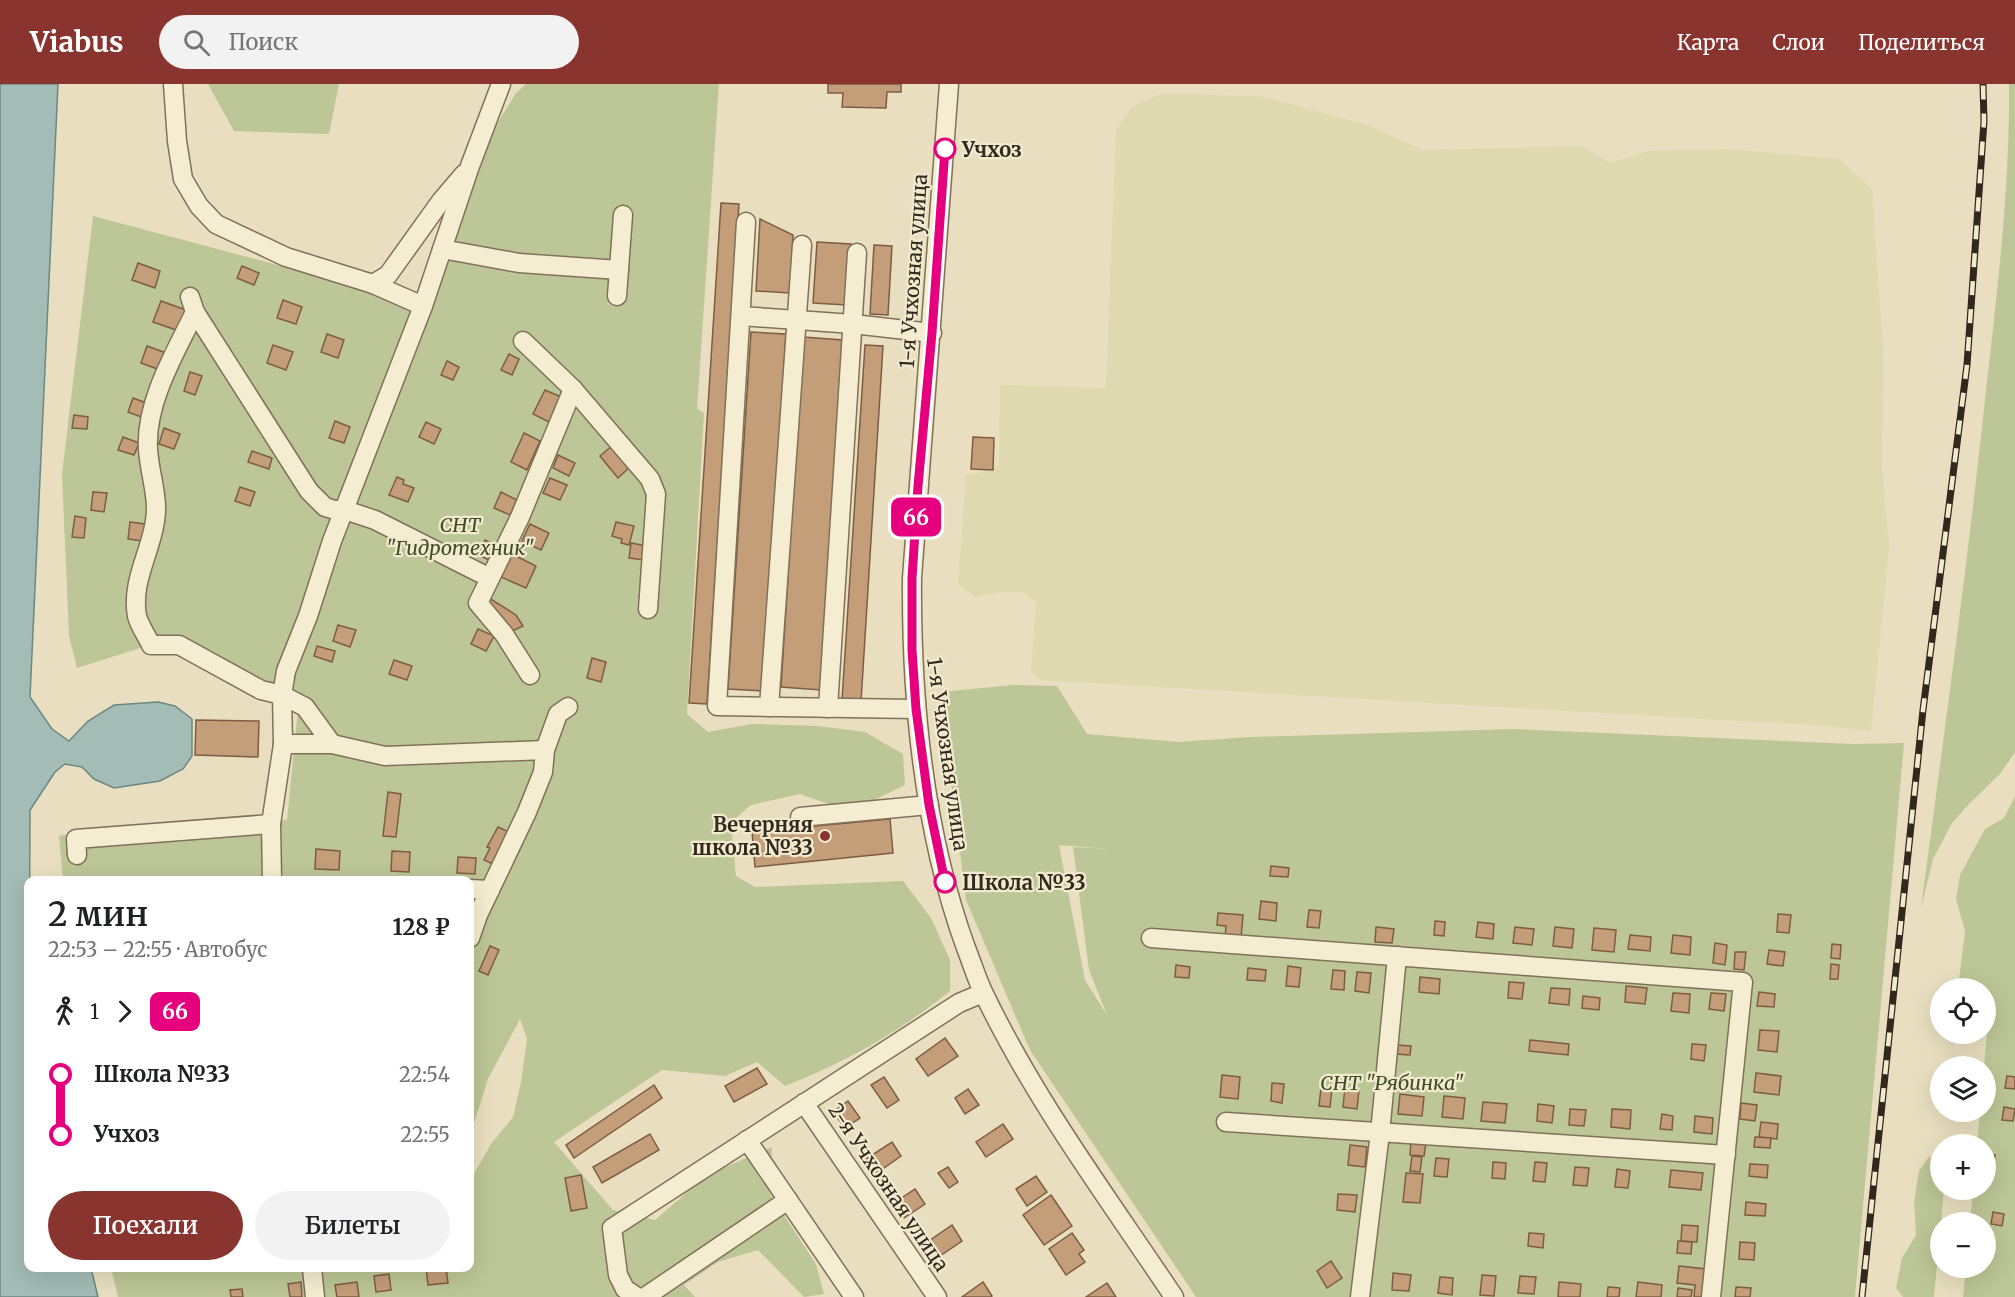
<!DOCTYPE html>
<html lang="ru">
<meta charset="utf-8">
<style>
body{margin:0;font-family:Merriweather,serif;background:#f2f2f2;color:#202124;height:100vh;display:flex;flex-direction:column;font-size:22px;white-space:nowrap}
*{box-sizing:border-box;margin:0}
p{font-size:20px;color:#757577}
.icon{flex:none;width:33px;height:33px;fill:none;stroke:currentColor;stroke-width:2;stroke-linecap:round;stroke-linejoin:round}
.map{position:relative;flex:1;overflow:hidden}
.panel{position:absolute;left:24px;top:792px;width:450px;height:396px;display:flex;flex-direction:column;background:#fff;border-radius:12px;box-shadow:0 6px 24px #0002}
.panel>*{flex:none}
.badge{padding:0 12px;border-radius:9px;font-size:21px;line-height:39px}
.buttons{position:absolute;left:1930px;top:894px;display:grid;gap:12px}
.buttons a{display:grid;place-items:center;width:66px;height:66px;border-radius:50%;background:#fff;box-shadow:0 6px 24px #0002;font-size:30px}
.map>.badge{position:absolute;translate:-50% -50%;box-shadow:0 0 0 3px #fff}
.legs{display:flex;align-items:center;gap:9px;height:66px;padding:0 24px;font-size:20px}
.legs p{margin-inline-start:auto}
.summary{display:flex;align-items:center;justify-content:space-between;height:102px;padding:0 24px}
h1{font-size:33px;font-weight:600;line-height:45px}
.action{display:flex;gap:12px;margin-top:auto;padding:12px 24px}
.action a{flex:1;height:69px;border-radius:36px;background:#8a342f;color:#fff;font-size:24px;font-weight:600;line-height:69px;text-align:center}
.action a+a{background:#f2f2f2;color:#202124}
ul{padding:0 24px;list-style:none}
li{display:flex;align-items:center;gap:21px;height:60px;font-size:22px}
li i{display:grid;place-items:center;width:9px;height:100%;margin:0 8px;background:currentColor}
li i::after{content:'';width:15px;height:15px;margin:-8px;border:4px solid;border-radius:50%;background:#fff}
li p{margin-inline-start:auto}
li:first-child i{background:linear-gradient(#0000 50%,currentColor 0)}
li:last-child i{background:linear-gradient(currentColor 50%,#0000 0)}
header{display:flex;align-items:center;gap:36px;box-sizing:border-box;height:84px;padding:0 30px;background:#8a342f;color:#fff}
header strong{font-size:28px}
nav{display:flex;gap:33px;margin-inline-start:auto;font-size:21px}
.search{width:420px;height:54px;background:#f2f2f2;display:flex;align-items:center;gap:15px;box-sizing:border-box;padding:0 21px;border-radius:33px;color:#757577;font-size:22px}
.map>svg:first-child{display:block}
.farmland{fill:#ded9ae}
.green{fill:#bdc696;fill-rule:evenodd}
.water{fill:#a3bcb6;stroke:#6b8883;stroke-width:1.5}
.building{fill:#c49d79;stroke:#7e5d42;stroke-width:1.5}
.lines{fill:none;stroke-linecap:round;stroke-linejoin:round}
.minor-casing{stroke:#81715a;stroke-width:21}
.minor{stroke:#f5edd2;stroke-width:18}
.rail-casing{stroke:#32281d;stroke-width:7}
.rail{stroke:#f1eacf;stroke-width:4.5;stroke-dasharray:14;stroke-linecap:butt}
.line-1-casing{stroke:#fff;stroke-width:14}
.line-1{stroke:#e6007e;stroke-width:9}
.stop-1-dot{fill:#fff;stroke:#e6007e;stroke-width:3}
.poi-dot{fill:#8a342f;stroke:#f1eacf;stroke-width:2}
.labels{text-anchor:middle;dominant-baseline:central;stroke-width:4.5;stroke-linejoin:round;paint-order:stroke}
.stop-label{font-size:20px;font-weight:bold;fill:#32281d;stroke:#f1eacf;text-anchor:start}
.street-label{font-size:20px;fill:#32281d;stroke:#f1eacf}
.park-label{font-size:20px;font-style:italic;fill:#404c25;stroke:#f1eacf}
.poi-label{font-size:20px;font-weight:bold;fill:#32281d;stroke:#f1eacf;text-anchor:end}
</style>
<header>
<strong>Viabus</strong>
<div class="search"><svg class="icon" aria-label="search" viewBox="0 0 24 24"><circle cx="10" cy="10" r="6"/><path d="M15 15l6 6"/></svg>Поиск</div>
<nav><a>Карта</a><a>Слои</a><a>Поделиться</a></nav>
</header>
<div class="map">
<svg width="2015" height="1213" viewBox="0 0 2015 1213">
<rect width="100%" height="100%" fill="#e9dfc0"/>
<path class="farmland" d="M1162,9L1265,13L1370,42L1422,66L1582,62L1610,79L1649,67L1726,65L1839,75L1872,105L1883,266L1882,382L1889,463L1871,647L1828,642L1039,596L1031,588L1036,518L1023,508H1000L975,513L958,500L966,391L980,389L999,382L1000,301L1106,304L1116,46L1132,23Z"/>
<g class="green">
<path d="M208,0H339L329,50L234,47Z"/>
<path d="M526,0H719L697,325L704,329L687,630L708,648L752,640L818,642L865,648L903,670L905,701L868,719L834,722L800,710L751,721L731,738L736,792L755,803L903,797L931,834L950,876V907C901,947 844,979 785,1002L757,978L725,992L662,986L554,1058L613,1126L655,1136L707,1091L772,1063L770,1110L816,1180L824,1210L804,1213L758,1166L718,1178L684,1201L695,1213H118L111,1184H470V1103L475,1088L491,1060L513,1033L521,998L527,955L520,935L488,995L470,1052V796H63L59,752L77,749L287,736L299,615L159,558L77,584L69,552L62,390L93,132L357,202L428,225L495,43L516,9Z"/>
<path d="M2009,0H2015V668L2000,690L1970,719L1952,739L1933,775L1921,824C1943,658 1966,492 1984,325C1996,217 2010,109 2009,0Z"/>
<path d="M1013,601L1057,602L1087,650L1178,658L1250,653L1514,645L1854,660L1904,659L1855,1213H1196L1030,966L966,816L940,608ZM1059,761L1110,765L1073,763L1089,886L1107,931L1085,896Z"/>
<path d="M2015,712V1213H1963L1966,1184H1986V1138H1970L1973,1106H1986V1060H1977L1980,1028H1986V982H1984L1989,925L1986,924V904H1958L1965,847L1956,815L1960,791L1985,745L2004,734Z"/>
<path d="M1929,1073L1941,1077V1106H1944L1934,1213H1903L1896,1204L1902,1174L1916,1151L1914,1118L1919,1087Z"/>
</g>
<path class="water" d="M0,0H58L30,613L52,645L69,657L88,637L114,621L158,618L175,622L192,635V672L183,685L160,697L114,704L94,695L82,683L65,680L55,688L30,726L28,1184H91L98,1213H0Z"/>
<g class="building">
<path d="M828,0H901V8H887L886,24L842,23L843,9H828Z"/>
<path d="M721,119L739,120L707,620L689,619Z"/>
<path d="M760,135L793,151L790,209L756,207Z"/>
<path d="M817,158L851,160L847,221L813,219Z"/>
<path d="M874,161L892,162L888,231L870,230Z"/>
<path d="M138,179L160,187L155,204L132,196Z"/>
<path d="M242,182L259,189L254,201L237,194Z"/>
<path d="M283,216L302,223L296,240L277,234Z"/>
<path d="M161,217L186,226L179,247L153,238Z"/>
<path d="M751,248L786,250L763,607L728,605Z"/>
<path d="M327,250L344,256L338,274L321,268Z"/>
<path d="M803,253L843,256L821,606L781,603Z"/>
<path d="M273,261L293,268L286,286L267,279Z"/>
<path d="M865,261L883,262L861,618L842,616Z"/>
<path d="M147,262L166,269L160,286L141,279Z"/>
<path d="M509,270L519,275L512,291L501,286Z"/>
<path d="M447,277L459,283L453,296L441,291Z"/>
<path d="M190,288L202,292L195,311L184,307Z"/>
<path d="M545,306L561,313L549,338L533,330Z"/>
<path d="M133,314L149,320L144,334L128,328Z"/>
<path d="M74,331L88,333L87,345L72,344Z"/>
<path d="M335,337L350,343L344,359L329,354Z"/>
<path d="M426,338L441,345L434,360L419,353Z"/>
<path d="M164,344L180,350L174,365L159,360Z"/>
<path d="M524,349L540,357L527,386L511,378Z"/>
<path d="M123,353L139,359L134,371L118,366Z"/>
<path d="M973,353L994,354L993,386L971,385Z"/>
<path d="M613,361L631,382L618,394L600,372Z"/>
<path d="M252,367L272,374L269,385L248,378Z"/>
<path d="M558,371L575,379L569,392L553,384Z"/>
<path d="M397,393L404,396L403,400L414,404L408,418L389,411Z"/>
<path d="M550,394L567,401L560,416L543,409Z"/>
<path d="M240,403L255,408L250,422L235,417Z"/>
<path d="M93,408L107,409L104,428L91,426Z"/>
<path d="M501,408L517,416L510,431L494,424Z"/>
<path d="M75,432L86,434L84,454L72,453Z"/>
<path d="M130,438L145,440L143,457L128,455Z"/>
<path d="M616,438L634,442L629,461L621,459L622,455L612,452Z"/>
<path d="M530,440L549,449L541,466L522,457Z"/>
<path d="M485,456L498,462L491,477L478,471Z"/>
<path d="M631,459L648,462L645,476L629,474Z"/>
<path d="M512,470L536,482L526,504L501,493Z"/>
<path d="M489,514L516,531L523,542L508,549L484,523Z"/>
<path d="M338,541L356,546L350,563L333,557Z"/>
<path d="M478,545L494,552L486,567L471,560Z"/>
<path d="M317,562L335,567L332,578L314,572Z"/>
<path d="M592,574L606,578L601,598L587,594Z"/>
<path d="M394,576L412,582L407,596L389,590Z"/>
<path d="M196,636L259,637L258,673L195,671Z"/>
<path d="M388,708L401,710L396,753L383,752Z"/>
<path d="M890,735L893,769L755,783L752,748Z"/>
<path d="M498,743L511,749L495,781L484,776L490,764L487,763Z"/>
<path d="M316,765L340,767L339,786L315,785Z"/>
<path d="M392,767L410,768L409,788L391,787Z"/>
<path d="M458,773L476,774L475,790L457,789Z"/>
<path d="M1271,782L1289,784L1288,793L1270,792Z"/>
<path d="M1261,817L1277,819L1276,837L1259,835Z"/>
<path d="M1309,826L1321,827L1319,844L1307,843Z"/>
<path d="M1218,829L1243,831L1241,854L1225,853L1226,842L1217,841Z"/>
<path d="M1778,830L1791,831L1789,849L1777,848Z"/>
<path d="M1435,837L1445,838L1444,852L1434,851Z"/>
<path d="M1478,838L1494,840L1493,855L1476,853Z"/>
<path d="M1376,843L1394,845L1392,859L1375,858Z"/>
<path d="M1515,843L1534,845L1532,861L1513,859Z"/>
<path d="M1555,843L1574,845L1572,864L1553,862Z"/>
<path d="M1594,844L1616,846L1614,868L1592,866Z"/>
<path d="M1630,851L1651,853L1650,867L1628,865Z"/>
<path d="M1673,851L1691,853L1690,871L1671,869Z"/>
<path d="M1715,859L1727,861L1725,881L1713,879Z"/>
<path d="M1832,860L1841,861L1840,875L1831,874Z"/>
<path d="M490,862L499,866L488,891L479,887Z"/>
<path d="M1769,866L1785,868L1783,882L1767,880Z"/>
<path d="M1735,868H1746L1744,886L1734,885Z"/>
<path d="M1831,880L1839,881L1838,895H1830Z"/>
<path d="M1176,881L1190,883L1189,894L1175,893Z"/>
<path d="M1288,882L1301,884L1299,903L1286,902Z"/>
<path d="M1248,884L1266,886L1265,897L1247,896Z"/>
<path d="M1333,886L1345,887L1344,906L1331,905Z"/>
<path d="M1357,888L1371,889L1369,909L1355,907Z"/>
<path d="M1420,893L1440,895L1439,910L1419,908Z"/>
<path d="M1509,898L1524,899L1522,915L1508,914Z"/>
<path d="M1626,902L1647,904L1645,920L1625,918Z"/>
<path d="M1551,904L1570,905L1569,921L1549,919Z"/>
<path d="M1759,908L1775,910L1774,923L1757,922Z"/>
<path d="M1673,909L1690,910L1689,929L1671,927Z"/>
<path d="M1711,909L1726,910L1724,927L1709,925Z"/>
<path d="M1583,912L1600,914L1599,926L1582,924Z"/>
<path d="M1760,946L1779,947L1777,968L1758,966Z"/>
<path d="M945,954L958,972L928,992L916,975Z"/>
<path d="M1530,956L1569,960L1568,971L1529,967Z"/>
<path d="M1692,960L1706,961L1704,977L1691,975Z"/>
<path d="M1396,961L1411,962L1410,971L1396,970Z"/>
<path d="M757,984L767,1000L734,1018L725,1002Z"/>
<path d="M1756,989L1781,992L1779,1011L1754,1008Z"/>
<path d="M1222,991L1240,993L1238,1015L1220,1013Z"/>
<path d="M2007,992L2015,993V1005L2005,1004Z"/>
<path d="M884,993L899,1016L887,1024L871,1001Z"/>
<path d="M1272,999L1284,1000L1282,1019L1271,1017Z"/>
<path d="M654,1001L662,1014L574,1074L566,1061Z"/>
<path d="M1321,1004L1332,1005L1330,1023L1319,1022Z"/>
<path d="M1345,1004L1359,1006L1357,1025L1343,1023Z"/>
<path d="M968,1005L979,1021L965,1030L955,1014Z"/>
<path d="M1400,1010L1424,1013L1422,1032L1398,1030Z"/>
<path d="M1444,1012L1465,1014L1463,1035L1442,1033Z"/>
<path d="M848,1017L860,1034L845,1044L833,1028Z"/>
<path d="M1483,1018L1507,1020L1505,1039L1481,1037Z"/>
<path d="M1741,1019L1757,1021L1755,1037L1740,1035Z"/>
<path d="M1538,1020L1554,1022L1552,1039L1537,1037Z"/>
<path d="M2004,1023L2015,1025L2013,1037L2002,1036Z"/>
<path d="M1570,1025L1586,1026L1584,1042L1569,1041Z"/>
<path d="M1612,1025L1631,1026L1630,1045L1611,1043Z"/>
<path d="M1662,1030L1673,1032L1672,1046L1660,1045Z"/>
<path d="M1695,1032L1713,1034L1712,1050L1694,1048Z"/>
<path d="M1761,1038L1778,1040L1777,1055L1759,1053Z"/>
<path d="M1003,1040L1013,1055L986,1073L976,1058Z"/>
<path d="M650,1050L659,1066L602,1099L593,1083Z"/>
<path d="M1755,1053L1771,1054L1770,1064L1754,1063Z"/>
<path d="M892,1058L901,1072L874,1091L863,1077Z"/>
<path d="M1411,1058L1426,1059L1424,1072L1410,1071Z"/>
<path d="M1350,1061L1367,1063L1365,1083L1348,1081Z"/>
<path d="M1986,1070L1995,1071L1993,1083L1986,1082Z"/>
<path d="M1412,1072L1422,1073L1420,1088L1410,1087Z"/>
<path d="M1436,1074L1449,1075L1447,1093L1434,1092Z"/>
<path d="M1493,1078L1506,1079L1505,1095L1492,1094Z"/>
<path d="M1535,1078L1547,1079L1545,1098L1533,1097Z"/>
<path d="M1750,1080L1768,1081L1767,1094L1749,1092Z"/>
<path d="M948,1083L958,1098L949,1104L938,1089Z"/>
<path d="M1575,1083L1589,1084L1587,1102L1573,1101Z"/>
<path d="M1617,1085L1630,1087L1628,1104L1615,1103Z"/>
<path d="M1671,1086L1703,1089L1701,1106L1669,1103Z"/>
<path d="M1406,1089L1423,1090L1420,1119L1403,1118Z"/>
<path d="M581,1091L587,1124L571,1127L565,1094Z"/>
<path d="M1036,1092L1047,1108L1027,1122L1016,1105Z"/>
<path d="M915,1105L925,1120L904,1134L894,1119Z"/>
<path d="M1338,1110L1357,1111L1355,1128L1337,1126Z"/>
<path d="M1051,1111L1072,1142L1044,1161L1023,1131Z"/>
<path d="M1746,1118L1766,1120L1765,1132L1745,1131Z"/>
<path d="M1993,1128L2004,1130L2002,1142L1991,1140Z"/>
<path d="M952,1141L962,1157L934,1176L923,1161Z"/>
<path d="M1682,1141L1698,1142L1697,1158L1681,1157Z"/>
<path d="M1072,1149L1084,1166L1079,1170L1085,1178L1066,1191L1049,1165Z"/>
<path d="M1529,1149L1544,1150L1543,1164L1528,1162Z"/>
<path d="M1678,1157L1692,1158L1691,1170L1677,1169Z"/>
<path d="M1740,1158L1755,1159L1754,1176L1739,1175Z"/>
<path d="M1331,1177L1342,1194L1327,1204L1317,1187Z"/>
<path d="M1679,1182L1706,1185L1703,1213H1694L1695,1201L1677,1199Z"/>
<path d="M426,1184H446L448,1199L428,1201Z"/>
<path d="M1393,1189L1411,1191L1409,1207L1392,1206Z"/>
<path d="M389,1190L391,1206L376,1208L374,1192Z"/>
<path d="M1482,1191L1496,1192L1494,1212L1480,1211Z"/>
<path d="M1520,1192L1536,1193L1534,1210L1518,1209Z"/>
<path d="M1440,1193L1453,1194L1452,1211L1438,1209Z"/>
<path d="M301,1198L302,1213H290L288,1200Z"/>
<path d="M357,1198L359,1213H337L335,1201Z"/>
<path d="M983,1198L992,1212L991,1213H962Z"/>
<path d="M1559,1198L1581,1200L1580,1213H1558Z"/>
<path d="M1638,1198L1662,1201L1661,1213H1636Z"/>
<path d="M1107,1199L1116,1213H1086Z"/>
<path d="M1608,1203L1620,1204L1619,1213H1607Z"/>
<path d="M1736,1203L1751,1204L1750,1213H1735Z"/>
<path d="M1678,1204L1692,1206L1691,1213H1677Z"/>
<path d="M242,1205L243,1213H231L230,1206Z"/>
</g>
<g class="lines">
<g class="minor-casing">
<g id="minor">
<path d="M173,0L177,57L183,95L199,122L216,140L286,173L373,200L388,191L441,117L464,90"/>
<path d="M949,0L912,494C911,618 923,746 966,864C972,879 977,896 984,910C1036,1018 1108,1114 1174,1213"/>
<path d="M746,138L717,622L916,625"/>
<path d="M442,165L519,179L619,186"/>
<path d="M373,200L423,222"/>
<path d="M617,212L623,131"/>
<path d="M190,213L195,228L309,407L325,423L335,426H345L375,436L490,494"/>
<path d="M195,228C175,269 145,319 148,365C149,385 156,405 156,424C156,461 130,494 137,532C139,541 147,552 151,561H179L261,606L282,611L305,623L332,660"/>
<path d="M741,232L853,240L932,249"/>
<path d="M523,257L573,305L650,395L656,410L648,525"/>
<path d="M530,591L504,550L478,519L520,433L573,305"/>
<path d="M769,623L802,161"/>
<path d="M828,624L857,169"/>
<path d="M283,660H332L385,672L545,666"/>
<path d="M800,733L929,721"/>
<path d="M77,771L76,755L271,740"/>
<path d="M272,796L271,740L283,660L282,611L286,587L308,532L332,457L423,222L470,82L501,0"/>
<path d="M470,805L490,806"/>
<path d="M470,854L478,831L527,728L543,688L545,666L558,630L568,623"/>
<path d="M1151,854L1743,898L1711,1213"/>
<path d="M804,1019L937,1213"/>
<path d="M1226,1038L1726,1071"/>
<path d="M747,1056L854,1213"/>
<path d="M312,1184L315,1213"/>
<path d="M637,1213L625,1205L618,1191L612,1144L959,919L983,909"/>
<path d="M645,1213L788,1116"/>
<path d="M1360,1213L1380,1049L1397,872"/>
</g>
</g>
<use href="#minor" class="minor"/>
<g class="rail-casing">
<path id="rail" d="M1862,1213L1923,626L1967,281L1984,37L1983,0"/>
</g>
<use href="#rail" class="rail"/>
</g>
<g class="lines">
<g class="line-1-casing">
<path id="line-1" d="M945,65L932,249L918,402L912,494V566L916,625L929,721L945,798"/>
</g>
<use href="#line-1" class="line-1"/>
</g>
<g class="stop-1-dot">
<circle cx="945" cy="65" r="10"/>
<circle cx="945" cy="798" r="10"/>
</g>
<circle class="poi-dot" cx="825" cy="752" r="6"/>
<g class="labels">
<g class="stop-label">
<text x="962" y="65">Учхоз</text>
<text x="962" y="798">Школа №33</text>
</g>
<g class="street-label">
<text transform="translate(913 187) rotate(-86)">1-я Учхозная улица</text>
<text transform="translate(948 670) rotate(82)">1-я Учхозная улица</text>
<text transform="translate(889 1103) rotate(56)">2-я Учхозная улица</text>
</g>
<g class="park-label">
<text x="460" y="440">СНТ<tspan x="460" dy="23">"Гидротехник"</tspan></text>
<text x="1392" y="998">СНТ "Рябинка"</text>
</g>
<g class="poi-label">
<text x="813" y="740">Вечерняя<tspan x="813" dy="23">школа №33</tspan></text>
</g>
</g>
</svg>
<div class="buttons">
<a><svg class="icon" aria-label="locate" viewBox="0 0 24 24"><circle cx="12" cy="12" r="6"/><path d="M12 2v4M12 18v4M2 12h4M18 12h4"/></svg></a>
<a><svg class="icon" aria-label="layers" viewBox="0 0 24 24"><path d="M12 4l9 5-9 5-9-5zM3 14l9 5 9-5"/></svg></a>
<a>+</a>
<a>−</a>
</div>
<b class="badge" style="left:916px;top:433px;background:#e6007e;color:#fff">66</b>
<section class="panel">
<div class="summary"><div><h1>2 мин</h1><p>22:53 – 22:55 · Автобус</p></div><b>128 ₽</b></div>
<div class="legs"><svg class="icon" aria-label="walk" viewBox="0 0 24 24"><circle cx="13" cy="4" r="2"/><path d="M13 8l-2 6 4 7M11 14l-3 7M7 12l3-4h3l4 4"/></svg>1<svg class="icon" aria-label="forward" viewBox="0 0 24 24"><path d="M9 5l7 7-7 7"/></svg><b class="badge" style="background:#e6007e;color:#fff">66</b></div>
<ul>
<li><i style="color:#e6007e"></i><b>Школа №33</b><p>22:54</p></li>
<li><i style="color:#e6007e"></i><b>Учхоз</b><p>22:55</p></li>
</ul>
<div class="action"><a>Поехали</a><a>Билеты</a></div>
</section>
</div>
